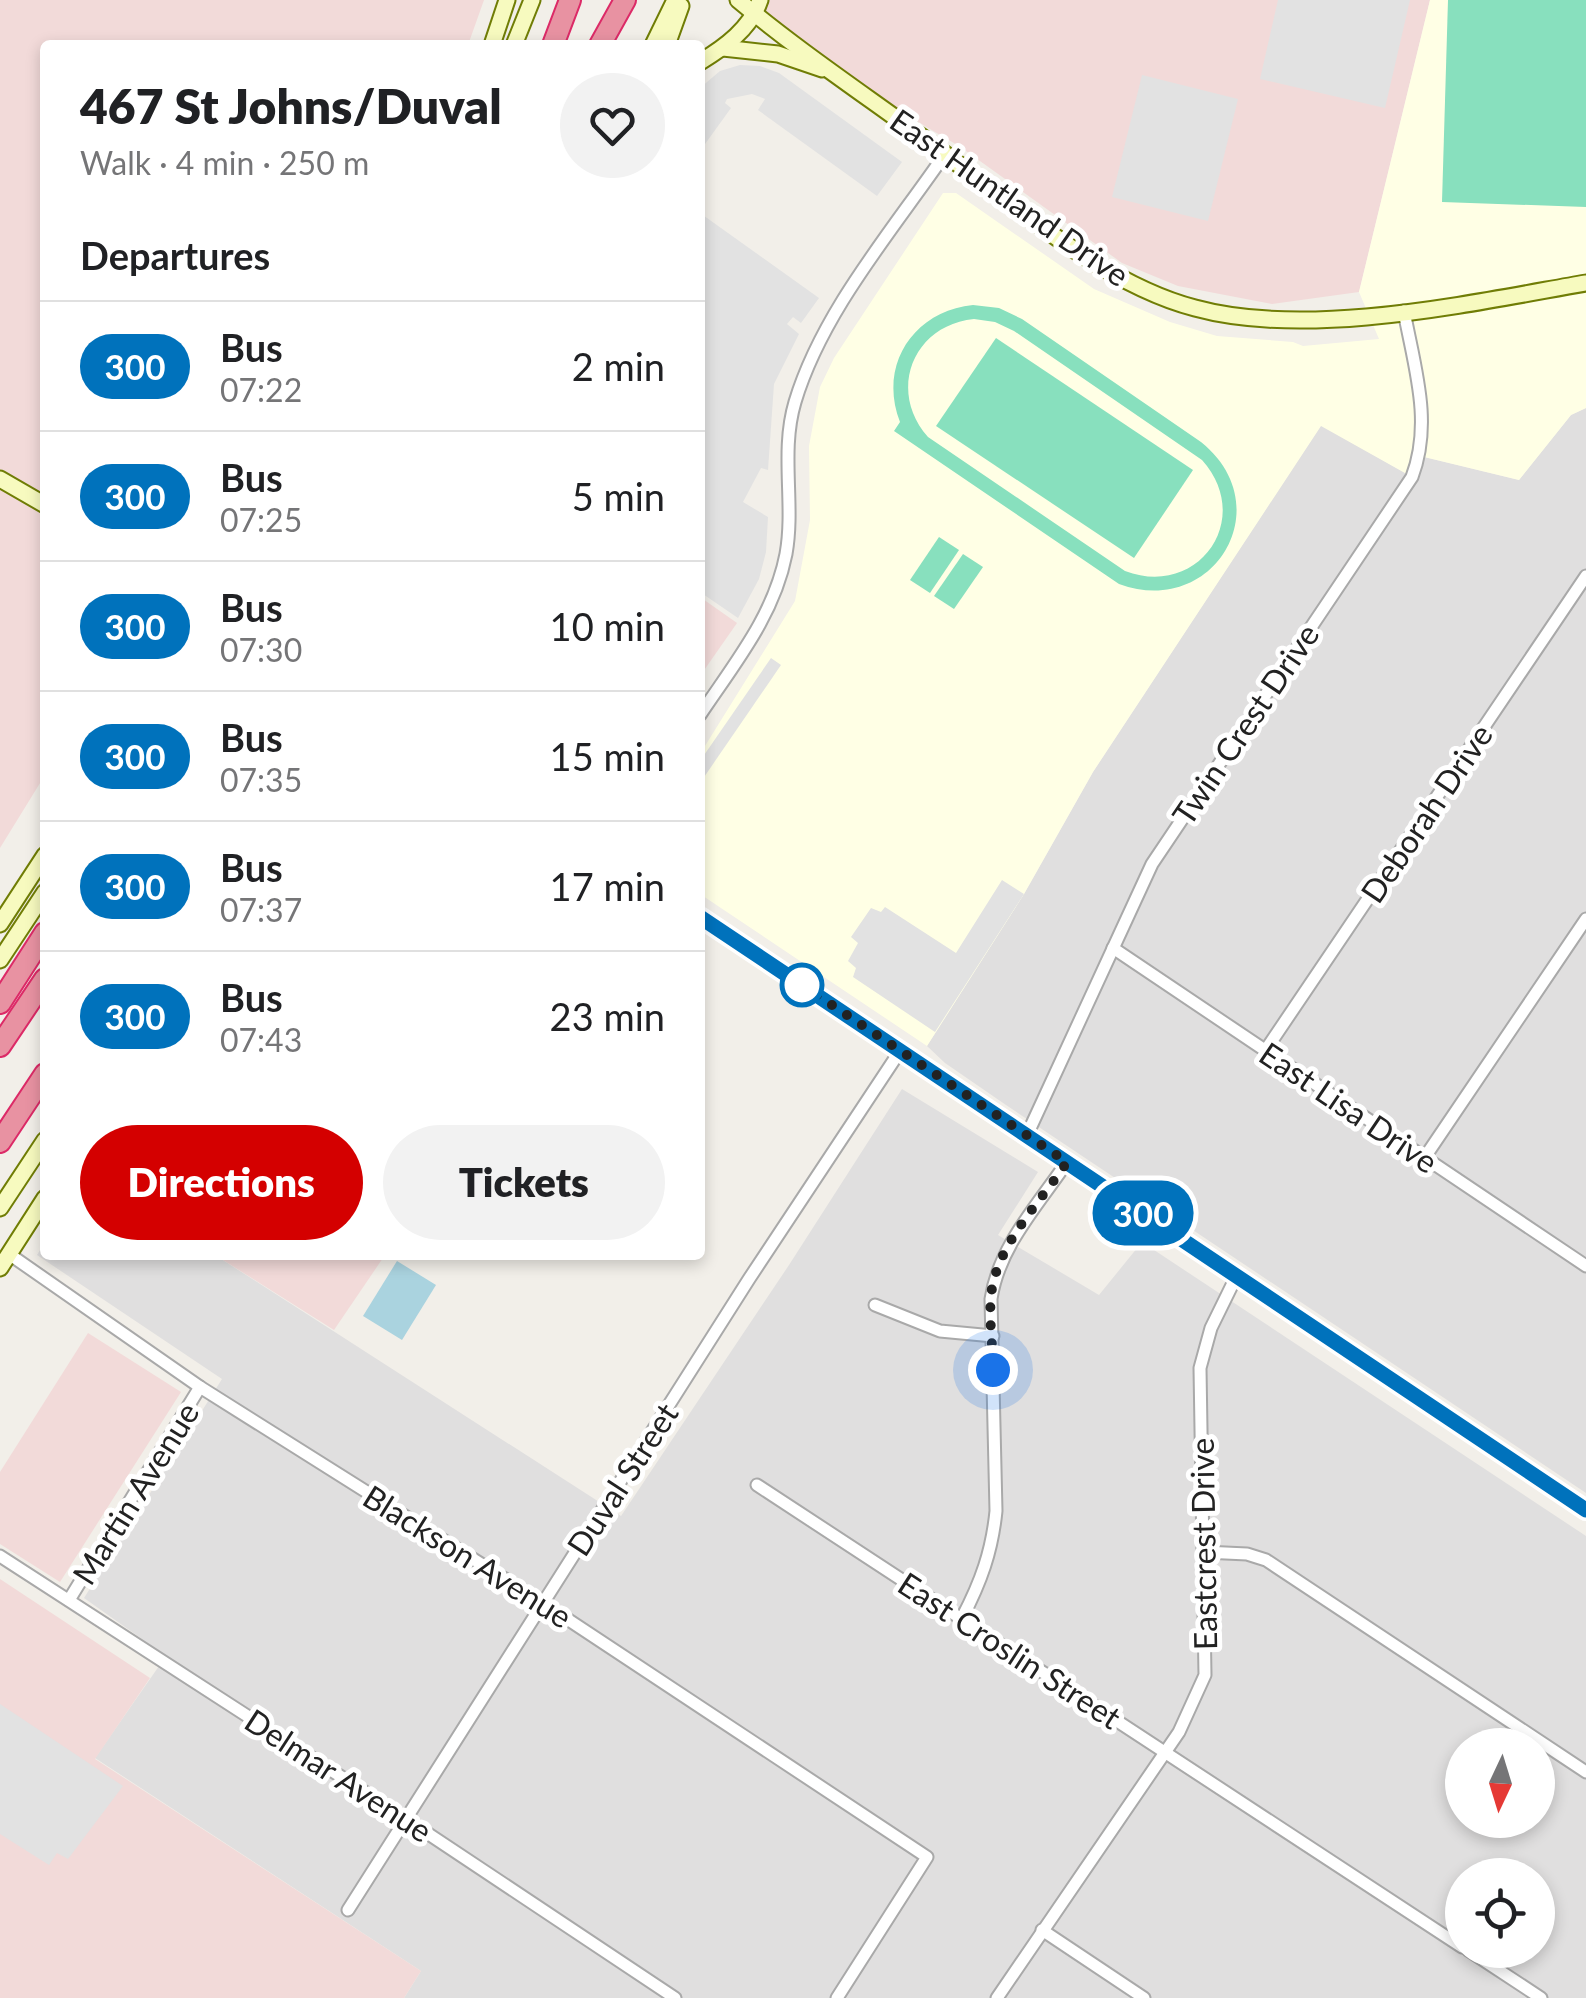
<!DOCTYPE html>
<meta charset="utf-8">
<style>
body{margin:0;font-family:Lato,sans-serif;background:#f2f2f2;color:#202124;height:100vh;display:flex;flex-direction:column;font-size:38px;white-space:nowrap}
*{box-sizing:border-box;margin:0}
p{font-size:32px;color:#757577}
.icon{flex:none;width:55px;height:55px;fill:none;stroke:currentColor;stroke-width:2;stroke-linecap:round;stroke-linejoin:round}
.map{position:relative;flex:1;overflow:hidden}
.sheet{position:absolute;left:40px;top:40px;width:665px;height:1220px;display:flex;flex-direction:column;background:#fff;border-radius:10px;box-shadow:0 5px 15px #0003}
.sheet>*{flex:none}
.badge{padding:0 20px;border-radius:32px;font-size:35px;line-height:65px}
.needle{width:65px;rotate:184deg}
.buttons{position:absolute;left:1445px;top:1728px;display:grid;gap:20px}
.buttons a{display:grid;place-items:center;width:110px;height:110px;border-radius:50%;background:#fff;box-shadow:0 5px 15px #0003;font-size:50px}
.you{position:absolute;width:50px;height:50px;margin:-25px;border:8px solid #fff;border-radius:50%;background:#1a73e8;box-shadow:0 0 0 15px #1a73e833}
.map>.badge{position:absolute;translate:-50% -50%;box-shadow:0 0 0 5px #fff}
h2{padding:0 40px;font-size:38px;line-height:90px}
.round{display:grid;place-items:center;flex:none;width:105px;height:105px;border-radius:52px;background:#f2f2f2}
.overview{display:flex;align-items:center;justify-content:space-between;height:170px;padding:0 40px}
h1{font-size:48px;font-weight:800;line-height:75px}
.cta{display:flex;gap:20px;margin-top:auto;padding:20px 40px}
.cta a{flex:1;height:115px;border-radius:60px;background:#d40000;color:#fff;font-size:40px;font-weight:800;line-height:115px;text-align:center}
.cta a+a{background:#f2f2f2;color:#202124}
ul{padding:0;list-style:none}
li{display:flex;align-items:center;gap:30px;height:130px;padding:0 40px;border-top:2px solid #e0e0e0}
li div{flex:1}
li b{display:block;font-size:38px}
li em{font-style:normal}
li .badge{min-width:110px;font-weight:700;text-align:center}
.map>svg:first-child{display:block}
.residential{fill:#e0dfdf;fill-rule:evenodd}
.commercial{fill:#f2dad9}
.education{fill:#ffffe5}
.pitch{fill:#88e0be;fill-rule:evenodd}
.parking{fill:#e2e2e2}
.water{fill:#aad3df}
.lines{fill:none;stroke-linecap:round;stroke-linejoin:round}
.street-casing{stroke:#a9a9a9;stroke-width:15}
.secondary-casing{stroke:#707d05;stroke-width:19}
.highway-casing{stroke:#dc2a67;stroke-width:24}
.street{stroke:#fff;stroke-width:11}
.secondary{stroke:#f7fabf;stroke-width:15}
.highway{stroke:#e892a2;stroke-width:20}
.line-casing{stroke:#fff;stroke-width:22}
.line{stroke:#0072bc;stroke-width:15}
.walk{stroke:#222;stroke-width:10;stroke-dasharray:0 18}
.stop-dot{fill:#fff;stroke:#0072bc;stroke-width:5}
.labels{text-anchor:middle;dominant-baseline:central;stroke-width:10;stroke-linejoin:round;paint-order:stroke}
.street-label{font-size:32px;fill:#222;stroke:#fff}
</style>
<div class="map">
<svg width="1586" height="1998" viewBox="0 0 1586 1998">
<rect width="100%" height="100%" fill="#f2efe9"/>
<g class="residential">
<path d="M1586,408V1493L1006,1105L945,1063L927,1046L1024,894L1093,772L1321,425L1411,476L1420,456L1519,480L1571,415Z"/>
<path d="M902,1089L1038,1172L998,1235L1099,1295L1142,1242L1586,1536V1998H404L421,1971L95,1758L166,1656L84,1598L222,1379L37,1255L45,1242V1255H215L621,1516L789,1265ZM1462,1745H1538V1820H1462ZM1462,1875H1538V1950H1462Z"/>
</g>
<g class="commercial">
<path d="M0,0H484L468,45H45V775L0,848Z"/>
<path d="M760,0H1430L1359,292L1272,304L1178,286L1122,263L959,146L841,77L756,15Z"/>
<path d="M700,597L737,623L700,676Z"/>
<path d="M215,1255H385L334,1330Z"/>
<path d="M88,1333L181,1392L60,1582L0,1544V1472Z"/>
<path d="M0,1579L150,1678L95,1759L421,1971L404,1998H0Z"/>
</g>
<path class="education" d="M1430,0H1586V408L1571,415L1519,480L1420,456L1412,477L1321,426L1093,772L1024,894L927,1046L700,894V754L795,601L810,520L809,446L820,387L834,358L943,193H956L1094,289L1170,322L1217,336L1293,342L1303,346L1379,339L1359,292Z"/>
<g class="pitch">
<path d="M1448,0H1586V207L1442,202Z"/>
<path d="M973,305L999,308L1022,319L1201,442C1281,506 1214,619 1119,584L894,431L900,422C878,366 913,311 973,305ZM974,319L995,322L1014,331L1202,460C1255,519 1198,599 1125,571L928,437C887,391 913,325 974,319Z"/>
<path d="M996,338L1193,470L1134,558L936,426Z"/>
<path d="M939,537L959,550L930,593L910,580Z"/>
<path d="M963,554L983,567L954,609L934,596Z"/>
</g>
<g class="parking">
<path d="M1278,0H1410L1385,108L1260,79Z"/>
<path d="M740,65L760,66L779,73L902,162L877,196L758,110L765,99L752,94L727,99L725,103L731,108L700,151V88L720,71Z"/>
<path d="M1142,75L1238,99L1208,221L1112,197Z"/>
<path d="M700,213L819,298L801,323L793,317L787,324L799,334L774,384L768,470L761,468L743,502L768,517L766,552L759,579L738,618L700,592Z"/>
<path d="M771,658L781,665L700,783V761Z"/>
<path d="M1002,880L1024,894L935,1032L853,977L856,968L848,961L858,943L851,937L871,908L881,912L885,907L956,953Z"/>
<path d="M0,1704L123,1786L68,1859L57,1853L49,1865L0,1834Z"/>
</g>
<path class="water" d="M397,1261L436,1285L402,1340L363,1316Z"/>
<g class="lines">
<g class="street-casing">
<g id="street">
<path d="M700,715C734,664 774,616 786,554C795,504 780,452 795,402C822,312 892,231 945,154"/>
<path d="M1113,948L1586,1266"/>
<path d="M1265,1051L1586,576"/>
<path d="M1027,1135L1152,864L1412,477C1433,422 1414,366 1404,311"/>
<path d="M1425,1157L1586,919"/>
<path d="M9,1254L200,1387L543,1603L927,1857L837,1998"/>
<path d="M875,1305L940,1331L993,1336"/>
<path d="M757,1485L1462,1947"/>
<path d="M1204,1552L1247,1554L1266,1560L1586,1772"/>
<path d="M0,1556L391,1809L675,1998"/>
<path d="M69,1600L200,1387"/>
<path d="M962,1618C981,1582 992,1551 996,1511L991,1299C999,1246 1038,1205 1067,1162"/>
<path d="M348,1910L749,1279L900,1051"/>
<path d="M1042,1930L1144,1998"/>
<path d="M1468,1950L1541,1998"/>
<path d="M997,1998L1179,1732L1205,1675L1200,1368L1211,1328L1237,1275"/>
</g>
</g>
<g class="secondary-casing">
<g id="secondary">
<path d="M738,0C800,52 868,97 933,145C1010,202 1102,284 1195,308C1308,339 1471,303 1586,283"/>
<path d="M492,45L507,0"/>
<path d="M514,45L532,0"/>
<path d="M653,45L675,0"/>
<path d="M667,45L681,6"/>
<path d="M723,48L778,54L822,69"/>
<path d="M700,62C725,47 751,28 760,0"/>
<path d="M0,479L45,505"/>
<path d="M700,917L1586,1510"/>
<path d="M0,924L45,855"/>
<path d="M0,960L45,892"/>
<path d="M0,1208L45,1140"/>
<path d="M0,1268L45,1198"/>
</g>
</g>
<g class="highway-casing">
<g id="highway">
<path d="M553,45L570,0"/>
<path d="M600,45L625,0"/>
<path d="M0,1003L45,933"/>
<path d="M0,1046L45,979"/>
<path d="M0,1142L45,1074"/>
</g>
</g>
<use href="#street" class="street"/>
<use href="#secondary" class="secondary"/>
<use href="#highway" class="highway"/>
</g>
<g class="lines">
<g class="line-casing">
<path id="line" d="M700,917L1586,1510"/>
</g>
<use href="#line" class="line"/>
<path class="walk" d="M802,985L1067,1162C1042,1200 1004,1237 993,1283C987,1310 993,1342 993,1370"/>
</g>
<circle class="stop-dot" cx="802" cy="985" r="20"/>
<g class="labels">
<g class="street-label">
<text transform="translate(1010 197) rotate(35)">East Huntland Drive</text>
<text transform="translate(1245 724) rotate(-56)">Twin Crest Drive</text>
<text transform="translate(1426 813) rotate(-56)">Deborah Drive</text>
<text transform="translate(1349 1107) rotate(34)">East Lisa Drive</text>
<text transform="translate(622 1479) rotate(-57)">Duval Street</text>
<text transform="translate(135 1493) rotate(-58)">Martin Avenue</text>
<text transform="translate(1203 1544) rotate(-91)">Eastcrest Drive</text>
<text transform="translate(468 1556) rotate(32)">Blackson Avenue</text>
<text transform="translate(1010 1650) rotate(33)">East Croslin Street</text>
<text transform="translate(339 1775) rotate(33)">Delmar Avenue</text>
</g>
</g>
</svg>
<div class="buttons">
<a><svg class="needle" viewBox="-14 -14 28 28"><path d="M0-13l5 13h-10z" fill="#e53935"/><path d="M0 13l5-13h-10z" fill="#757577"/></svg></a>
<a><svg class="icon" aria-label="locate" viewBox="0 0 24 24"><circle cx="12" cy="12" r="6"/><path d="M12 2v4M12 18v4M2 12h4M18 12h4"/></svg></a>
</div>
<div class="you" style="left:993px;top:1370px"></div>
<b class="badge" style="left:1143px;top:1213px;background:#0072bc;color:#fff">300</b>
<section class="sheet">
<div class="overview"><div><h1>467 St Johns/Duval</h1><p>Walk · 4 min · 250 m</p></div><a class="round"><svg class="icon" aria-label="heart" viewBox="0 0 24 24"><path d="M12 20l-8-8c-3-5 5-10 8-4 3-6 11-1 8 4z"/></svg></a></div>
<h2>Departures</h2>
<ul>
<li><span class="badge" style="background:#0072bc;color:#fff">300</span><div><b>Bus</b><p>07:22</p></div><em>2 min</em></li>
<li><span class="badge" style="background:#0072bc;color:#fff">300</span><div><b>Bus</b><p>07:25</p></div><em>5 min</em></li>
<li><span class="badge" style="background:#0072bc;color:#fff">300</span><div><b>Bus</b><p>07:30</p></div><em>10 min</em></li>
<li><span class="badge" style="background:#0072bc;color:#fff">300</span><div><b>Bus</b><p>07:35</p></div><em>15 min</em></li>
<li><span class="badge" style="background:#0072bc;color:#fff">300</span><div><b>Bus</b><p>07:37</p></div><em>17 min</em></li>
<li><span class="badge" style="background:#0072bc;color:#fff">300</span><div><b>Bus</b><p>07:43</p></div><em>23 min</em></li>
</ul>
<div class="cta"><a>Directions</a><a>Tickets</a></div>
</section>
</div>
